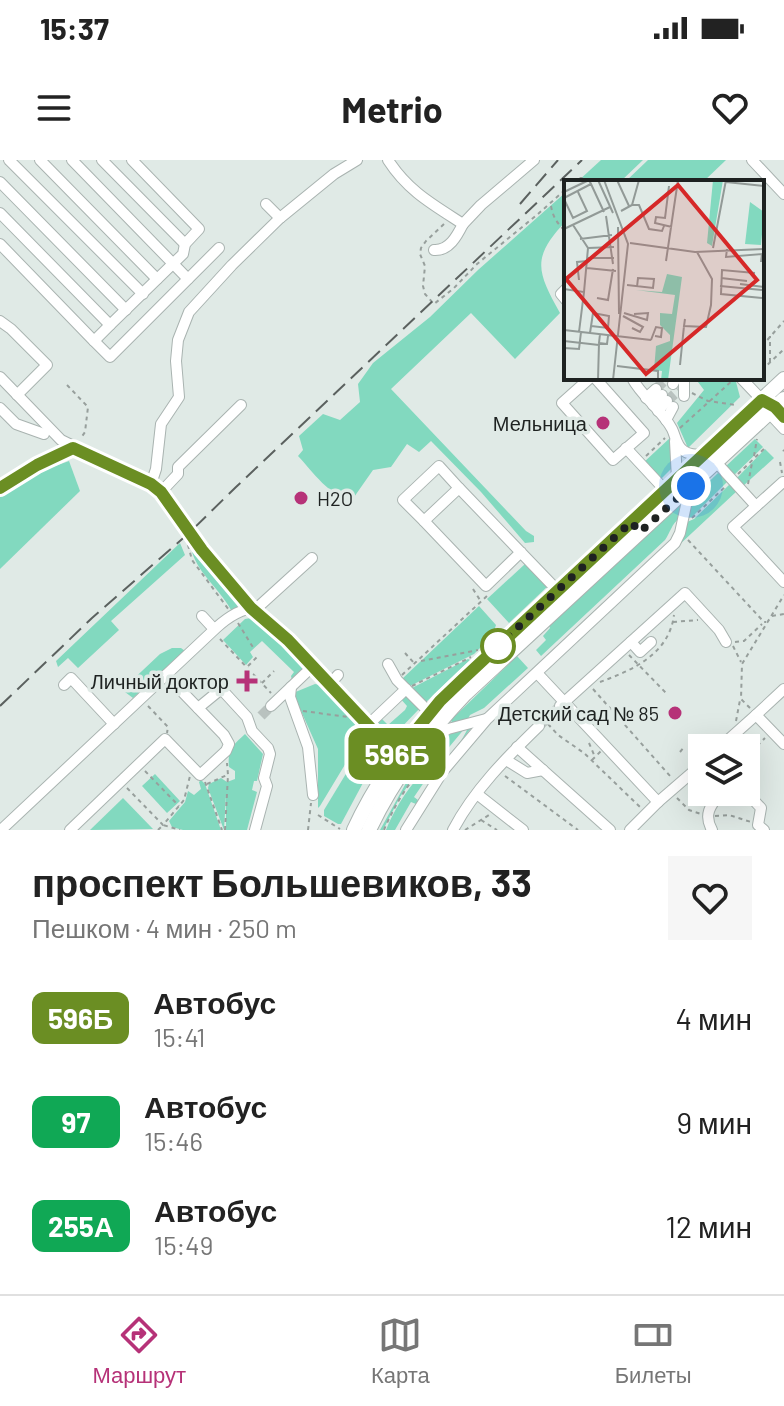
<!DOCTYPE html>
<html lang="ru">
<meta charset="utf-8">
<style>
body{margin:0;font-family:Barlow,sans-serif;background:#f6f6f6;color:#222;height:100vh;display:flex;flex-direction:column;font-size:30px;white-space:nowrap}
*{box-sizing:border-box;margin:0}
p{font-size:26px;color:#767676}
.icon{flex:none;width:44px;height:44px;fill:none;stroke:currentColor;stroke-width:2;stroke-linecap:round;stroke-linejoin:round}
.map{position:relative;height:670px;overflow:hidden}
.details{display:flex;flex-direction:column;background:#fff;flex:1}
.details>*{flex:none}
.badge{padding:0 16px;border-radius:12px;font-size:28px;line-height:52px}
.fabs{position:absolute;left:688px;top:574px;display:grid;gap:16px}
.fabs a{display:grid;place-items:center;width:72px;height:72px;border-radius:0px;background:#fff;box-shadow:0 8px 32px #0002;font-size:40px}
.you{position:absolute;width:40px;height:40px;margin:-20px;border:6px solid #fff;border-radius:50%;background:#1a73e8;box-shadow:0 0 0 12px #1a73e833}
.map>.badge{position:absolute;translate:-50% -50%;box-shadow:0 0 0 4px #fff}
.round{display:grid;place-items:center;flex:none;width:84px;height:84px;border-radius:0px;background:#f6f6f6}
.headline{display:flex;align-items:center;justify-content:space-between;height:136px;padding:0 32px}
h1{font-size:38px;font-weight:700;line-height:60px}
ul{padding:0;list-style:none}
li{display:flex;align-items:center;gap:24px;height:104px;padding:0 32px}
li div{flex:1}
li b{display:block;font-size:30px}
li em{font-style:normal}
li .badge{min-width:88px;font-weight:700;text-align:center}
.status{display:flex;justify-content:space-between;align-items:center;height:56px;padding:0 40px;background:#fff;direction:ltr}
.status svg{height:22px;fill:currentColor}
header{display:flex;justify-content:space-between;align-items:center;height:104px;padding:0 32px;background:#fff;font-size:36px;font-weight:700}
.tab-bar{display:flex;justify-content:space-around;align-items:center;height:112px;border-top:2px solid #e0e0e0;background:#fff;font-size:22px;color:#767676}
.tab-bar a{display:grid;justify-items:center;gap:4px}
.tab-bar .selected{color:#b63278}
.map>svg:first-child{display:block}
.green{fill:#82d9bf}
.lines{fill:none;stroke-linecap:round;stroke-linejoin:round}
.minor-tunnel{stroke:#b9c2bf;stroke-width:10;stroke-dasharray:10 5;stroke-linecap:butt}
.minor-casing{stroke:#a9b3b0;stroke-width:12}
.major-casing{stroke:#a9b3b0;stroke-width:16}
.path{stroke:#979f9c;stroke-width:2;stroke-dasharray:4 4;stroke-linecap:butt}
.minor{stroke:#fff;stroke-width:10}
.major{stroke:#fff;stroke-width:14}
.rail{stroke:#5b615f;stroke-width:2;stroke-dasharray:16 8;stroke-linecap:butt}
.line-casing{stroke:#fff;stroke-width:18}
.line{stroke:#6b8e23;stroke-width:12}
.walk{stroke:#1e2221;stroke-width:8;stroke-dasharray:0 14.4}
.poi-dot{fill:#b63278;stroke:#e0eae6;stroke-width:3}
.stop-dot{fill:#fff;stroke:#6b8e23;stroke-width:4}
.labels{text-anchor:middle;dominant-baseline:central;stroke-width:7;stroke-linejoin:round;paint-order:stroke}
.poi-label{font-size:20px;fill:#1e2221;stroke:#e0eae6;text-anchor:end}
.inset-road{fill:none;stroke:#929a97;stroke-width:2}
.view{fill:#d62828;fill-opacity:0.15;stroke:#d62828;stroke-width:4}
.inset-edge{fill:none;stroke:#1e2221;stroke-width:4}
</style>
<div class="status"><b>15:37</b><svg viewBox="0 0 49 12"><path d="M0 12V9h3v3zM5 12V6h3v6zM10 12V3h3v9zM15 12V0h3v12zM26 1h20v11H26zM47 4h2v5h-2z"/></svg></div>
<header><svg class="icon" aria-label="menu" viewBox="0 0 24 24"><path d="M4 6h16M4 12h16M4 18h16"/></svg>Metrio<svg class="icon" aria-label="heart" viewBox="0 0 24 24"><path d="M12 20l-8-8c-3-5 5-10 8-4 3-6 11-1 8 4z"/></svg></header>
<div class="map">
<svg width="784" height="670" viewBox="0 0 784 670">
<rect width="100%" height="100%" fill="#e0eae6"/>
<g class="green">
<path d="M601,0H643L620,22H577Z"/>
<path d="M648,0H726L703,22H625Z"/>
<path d="M566,32V61C531,98 537,111 560,153L515,199L471,153L391,229L526,371L534,376V382L525,383L481,332L431,281L419,292L407,284L391,307L373,310L352,340C330,337 313,312 298,296L303,290L299,276L323,254L340,260L360,242L358,224L373,203L430,157L478,110Z"/>
<path d="M695,218H735L740,237L688,288L677,263L704,230Z"/>
<path d="M671,277L673,307L659,321L643,303Z"/>
<path d="M755,279L763,287L732,317L725,307Z"/>
<path d="M765,289L774,298L742,327L735,320Z"/>
<path d="M69,301L80,331L0,409V335L44,310Z"/>
<path d="M718,313L728,321L692,357L687,358L692,338Z"/>
<path d="M730,324L737,331L678,386L687,362L694,359Z"/>
<path d="M677,346H680L679,359C672,363 670,373 665,380L541,496L536,490L546,480L543,476L550,468L549,466Z"/>
<path d="M180,383L185,395L111,461L119,470L78,508L68,498L58,507L56,501Z"/>
<path d="M192,392L198,396L236,440L238,443L237,450L232,452C222,431 199,415 192,392Z"/>
<path d="M525,404L548,426L509,463L487,439Z"/>
<path d="M479,446L496,465L494,471L487,478L488,480L474,494L408,527L402,519Z"/>
<path d="M251,458L261,464L305,509L292,520L291,516L294,512L262,481L250,492L253,497L246,505L223,480L245,459Z"/>
<path d="M172,488H181L185,491L133,538L125,532L127,529L125,527L160,494Z"/>
<path d="M517,496L528,508L484,548L470,555L468,559L452,563L451,560Z"/>
<path d="M468,499L470,500L424,544L410,529Z"/>
<path d="M315,524L320,525L364,573L320,646L318,648V589L293,533Z"/>
<path d="M404,533L421,547L394,575L383,573L374,564L380,557L388,565L405,550L407,546L399,537Z"/>
<path d="M468,567H472L436,614L431,612L414,637L418,640L416,644L411,642L395,670H386C393,652 406,630 420,616C425,611 431,609 436,606C448,598 464,580 468,567Z"/>
<path d="M465,568L440,598L423,609L414,617L400,637L383,670H380L406,623L432,589L445,575Z"/>
<path d="M245,574L263,594L257,621H254L252,630L257,632L247,670H226V635L224,670L208,628L209,624L221,618L227,622L235,619V611L229,607C227,590 233,585 245,574Z"/>
<path d="M367,579C372,581 379,587 379,593L341,664H338L324,656V650Z"/>
<path d="M155,614L180,641L167,653L142,626Z"/>
<path d="M201,620L205,624L221,670H183L172,667L169,661L185,642L188,631L194,635L201,629L199,622Z"/>
<path d="M123,638L153,669L90,670Z"/>
</g>
<g class="lines">
<g class="minor-tunnel">
<path d="M656,229L667,218"/>
<path d="M667,241L679,230"/>
<path d="M261,556L271,546"/>
<path d="M539,566L560,546"/>
</g>
<g class="minor-casing">
<g id="minor">
<path d="M9,0L143,134"/>
<path d="M40,0L157,119"/>
<path d="M72,0L188,119"/>
<path d="M102,0L185,84"/>
<path d="M388,0C408,31 432,44 463,64C457,76 449,91 434,90"/>
<path d="M752,0L784,34"/>
<path d="M0,22L126,150"/>
<path d="M266,44L280,58"/>
<path d="M0,53L110,165L183,94L185,84L199,69L132,0"/>
<path d="M463,64L481,45L534,0"/>
<path d="M0,84L94,181L110,165"/>
<path d="M566,129L561,134L566,140"/>
<path d="M0,161L11,169L47,205L17,235"/>
<path d="M94,181L110,197L219,88"/>
<path d="M0,217L61,280L151,324L161,332L202,390L251,448L288,480L396,595"/>
<path d="M590,218L562,243L613,300L644,273L595,218"/>
<path d="M632,218C642,237 662,250 672,269C676,277 676,286 684,291C689,295 697,295 703,295"/>
<path d="M684,218V236"/>
<path d="M741,218L762,240L769,253L784,269"/>
<path d="M673,224L676,218"/>
<path d="M646,238L656,229"/>
<path d="M771,244L784,256"/>
<path d="M653,245L662,235"/>
<path d="M0,248L16,264L44,274"/>
<path d="M658,251L667,241"/>
<path d="M666,260L673,247"/>
<path d="M675,281L677,319"/>
<path d="M626,288L665,330"/>
<path d="M716,302L756,346"/>
<path d="M784,323L783,322L733,367L784,422"/>
<path d="M151,324L156,309L161,264L179,237L176,201L178,180L189,152L232,105L280,58L334,14L357,0"/>
<path d="M0,328L37,305L73,288"/>
<path d="M161,332L178,314V307L241,245"/>
<path d="M424,361L403,340L439,306L459,328"/>
<path d="M521,392L486,426L424,361L459,328L558,431"/>
<path d="M202,456L214,469"/>
<path d="M631,482L640,492L651,482"/>
<path d="M388,504L397,520L430,553"/>
<path d="M537,513L658,642"/>
<path d="M330,524L338,515"/>
<path d="M64,525L71,518L114,564"/>
<path d="M291,527L290,537L308,587L313,635"/>
<path d="M784,529L756,555L784,584"/>
<path d="M271,546L313,506"/>
<path d="M560,546L685,433L719,470L726,482"/>
<path d="M198,548L220,530L224,532L247,557L252,571L268,588L270,594L264,618L267,626L255,670"/>
<path d="M369,564L406,529"/>
<path d="M429,579L448,569L486,559"/>
<path d="M517,587L610,670"/>
<path d="M719,588L756,555"/>
<path d="M506,600L527,613L543,610"/>
<path d="M746,632L761,648L758,665L764,670"/>
<path d="M477,634L523,670"/>
<path d="M1,670L216,468C228,457 241,448 257,448L312,398"/>
<path d="M70,670L165,579L200,615L226,591L229,584L224,575L166,515"/>
<path d="M406,670L443,611L487,559L675,383L680,373L690,327"/>
<path d="M453,670C474,630 507,597 539,566"/>
<path d="M630,670L658,642L702,604"/>
<path d="M712,670C703,654 711,645 721,632"/>
</g>
</g>
<g class="major-casing">
<g id="major">
<path d="M354,670C376,622 406,581 440,541L784,219"/>
<path d="M369,670C393,619 427,574 465,534L784,239"/>
</g>
</g>
<g class="path">
<path d="M573,22L578,18H582L585,22"/>
<path d="M551,46C553,58 558,64 566,72"/>
<path d="M444,64L426,81L421,88L420,94L425,106L423,126L425,134L434,144L454,128L477,104L538,54L566,29"/>
<path d="M762,186L784,161"/>
<path d="M770,202V176"/>
<path d="M762,210L784,189"/>
<path d="M67,225L88,247L85,272L81,278"/>
<path d="M692,233L708,241L736,245"/>
<path d="M680,268L734,219"/>
<path d="M783,290L784,291"/>
<path d="M646,296L665,278"/>
<path d="M754,296L757,279"/>
<path d="M780,302L782,313"/>
<path d="M738,314L766,287"/>
<path d="M748,324L752,303"/>
<path d="M692,358L725,327"/>
<path d="M688,380L764,462H766"/>
<path d="M188,385L192,400L229,450"/>
<path d="M473,429L480,440"/>
<path d="M772,456L784,454"/>
<path d="M673,462L698,460"/>
<path d="M238,463L254,489"/>
<path d="M220,479L271,533"/>
<path d="M735,482L744,481L762,464"/>
<path d="M733,486L741,502"/>
<path d="M405,493L414,503"/>
<path d="M629,495L667,534"/>
<path d="M421,501L478,490"/>
<path d="M248,506L259,495"/>
<path d="M402,515L488,435"/>
<path d="M600,522C633,510 669,494 674,455"/>
<path d="M262,523L274,511"/>
<path d="M412,526L471,497"/>
<path d="M593,529L671,617"/>
<path d="M148,546L168,567L167,573"/>
<path d="M750,548L741,539L742,504L784,435"/>
<path d="M303,551L348,557"/>
<path d="M736,561L740,540"/>
<path d="M548,564L558,575L584,593L641,648"/>
<path d="M589,583L595,597"/>
<path d="M680,592L685,586"/>
<path d="M746,597L765,578"/>
<path d="M592,600L601,591"/>
<path d="M145,611L179,646"/>
<path d="M505,616L578,670"/>
<path d="M205,622L222,670"/>
<path d="M207,624L227,615"/>
<path d="M127,628L163,665L184,640L190,616"/>
<path d="M677,638L689,650L701,654"/>
<path d="M318,655L340,669"/>
<path d="M715,656L729,655L751,662"/>
<path d="M481,660L497,670"/>
<path d="M158,670L163,665L180,670"/>
<path d="M225,670L228,615L227,603"/>
<path d="M308,670L311,643"/>
<path d="M384,670C391,653 407,622 422,611C428,607 434,605 439,602"/>
<path d="M465,670L489,655"/>
</g>
<use href="#minor" class="minor"/>
<use href="#major" class="major"/>
<g class="rail">
<path d="M520,44L558,0"/>
<path d="M0,546L92,458L189,373L236,327L582,0"/>
</g>
</g>
<g class="lines">
<g class="line-casing">
<path id="line" d="M0,328L37,305L73,288L151,324L161,332L202,390L251,448L288,480L396,595L440,541L463,519L762,240L775,247L784,257"/>
</g>
<use href="#line" class="line"/>
<path class="walk" d="M498,486L631,362L640,372L691,326"/>
</g>
<g class="poi-dot">
<circle cx="603" cy="263" r="8"/>
<circle cx="301" cy="338" r="8"/>
<path d="M243 509h8v8h8v8h-8v8h-8v-8h-8v-8h8z"/>
<circle cx="675" cy="553" r="8"/>
</g>
<circle class="stop-dot" cx="498" cy="486" r="16"/>
<g class="labels">
<g class="poi-label">
<text x="587" y="263">Мельница</text>
<text x="317" y="338" text-anchor="start">H2O</text>
<text x="229" y="521">Личный доктор</text>
<text x="659" y="553">Детский сад № 85</text>
</g>
</g>
<g transform="translate(564 20)">
<rect width="200" height="200" fill="#e0eae6"/>
<path d="M149,0H159L148,66L143,63ZM186,22L200,32L197,65L181,64ZM103,94L118,97L104,200H97L98,191L90,190L92,166L106,161V155L96,145V133L108,134L111,115L72,110L98,112Z" fill="#82d9bf"/>
<path class="inset-road" d="M34,0L49,33M40,0L64,64L49,200M53,0L65,26M162,2L200,6M27,4L40,32M105,6L101,38L92,37L91,43L108,47M0,12L25,0M0,18L27,4L25,0M0,19L9,38L23,31L14,12M68,25H75L85,49L98,51L100,46M57,31L68,25L75,0M42,36L49,84M9,45L24,68L20,112M54,47L55,134M0,49L46,27M16,59L48,55M66,63L131,72L200,69M24,68L50,67M149,68L162,0M163,69L162,77L198,74L197,82M24,78H50M102,81L114,0M23,88L52,91M191,93L158,90L157,114L198,118M157,98L183,101M15,100L13,82L24,81M176,104L200,107M63,105L89,108L90,99L74,98L73,107M156,106L198,110M0,109L20,112L15,152M33,118L44,120L49,89M60,133L83,140L84,133L70,134M59,136L79,147L76,152L68,148M121,139L120,146L142,147L147,125L148,99L133,72M0,150L87,160M26,153L29,133L45,136L44,148L27,146M36,154L35,163L43,164L44,156M87,160L92,147L98,148L97,157L91,156M0,161L35,165M0,168L15,169L17,152M116,185L120,146M53,186L94,191V200M34,200L35,163"/>
<path class="view" d="M114,5L193,100L82,194L2,99Z"/>
<rect width="200" height="200" class="inset-edge"/>
</g>
</svg>
<div class="fabs">
<a><svg class="icon" aria-label="layers" viewBox="0 0 24 24"><path d="M12 4l9 5-9 5-9-5zM3 14l9 5 9-5"/></svg></a>
</div>
<div class="you" style="left:691px;top:326px"></div>
<b class="badge" style="left:397px;top:594px;background:#6b8e23;color:#fff">596Б</b>
</div>
<section class="details">
<div class="headline"><div><h1>проспект Большевиков, 33</h1><p>Пешком · 4 мин · 250 m</p></div><a class="round"><svg class="icon" aria-label="heart" viewBox="0 0 24 24"><path d="M12 20l-8-8c-3-5 5-10 8-4 3-6 11-1 8 4z"/></svg></a></div>
<ul>
<li><span class="badge" style="background:#6b8e23;color:#fff">596Б</span><div><b>Автобус</b><p>15:41</p></div><em>4 мин</em></li>
<li><span class="badge" style="background:#10a855;color:#fff">97</span><div><b>Автобус</b><p>15:46</p></div><em>9 мин</em></li>
<li><span class="badge" style="background:#10a855;color:#fff">255А</span><div><b>Автобус</b><p>15:49</p></div><em>12 мин</em></li>
</ul>
</section>
<nav class="tab-bar">
<a class="selected"><svg class="icon" aria-label="directions" viewBox="0 0 24 24"><path d="M12 3l9 9-9 9-9-9zM9 14v-3h6M13 9l2 2-2 2"/></svg>Маршрут</a>
<a><svg class="icon" aria-label="map" viewBox="0 0 24 24"><path d="M3 6l6-2 6 2 6-2v14l-6 2-6-2-6 2zM9 4v14M15 6v14"/></svg>Карта</a>
<a><svg class="icon" aria-label="tickets" viewBox="0 0 24 24"><path d="M3 7h18v10H3zM15 7v10"/></svg>Билеты</a>
</nav>
